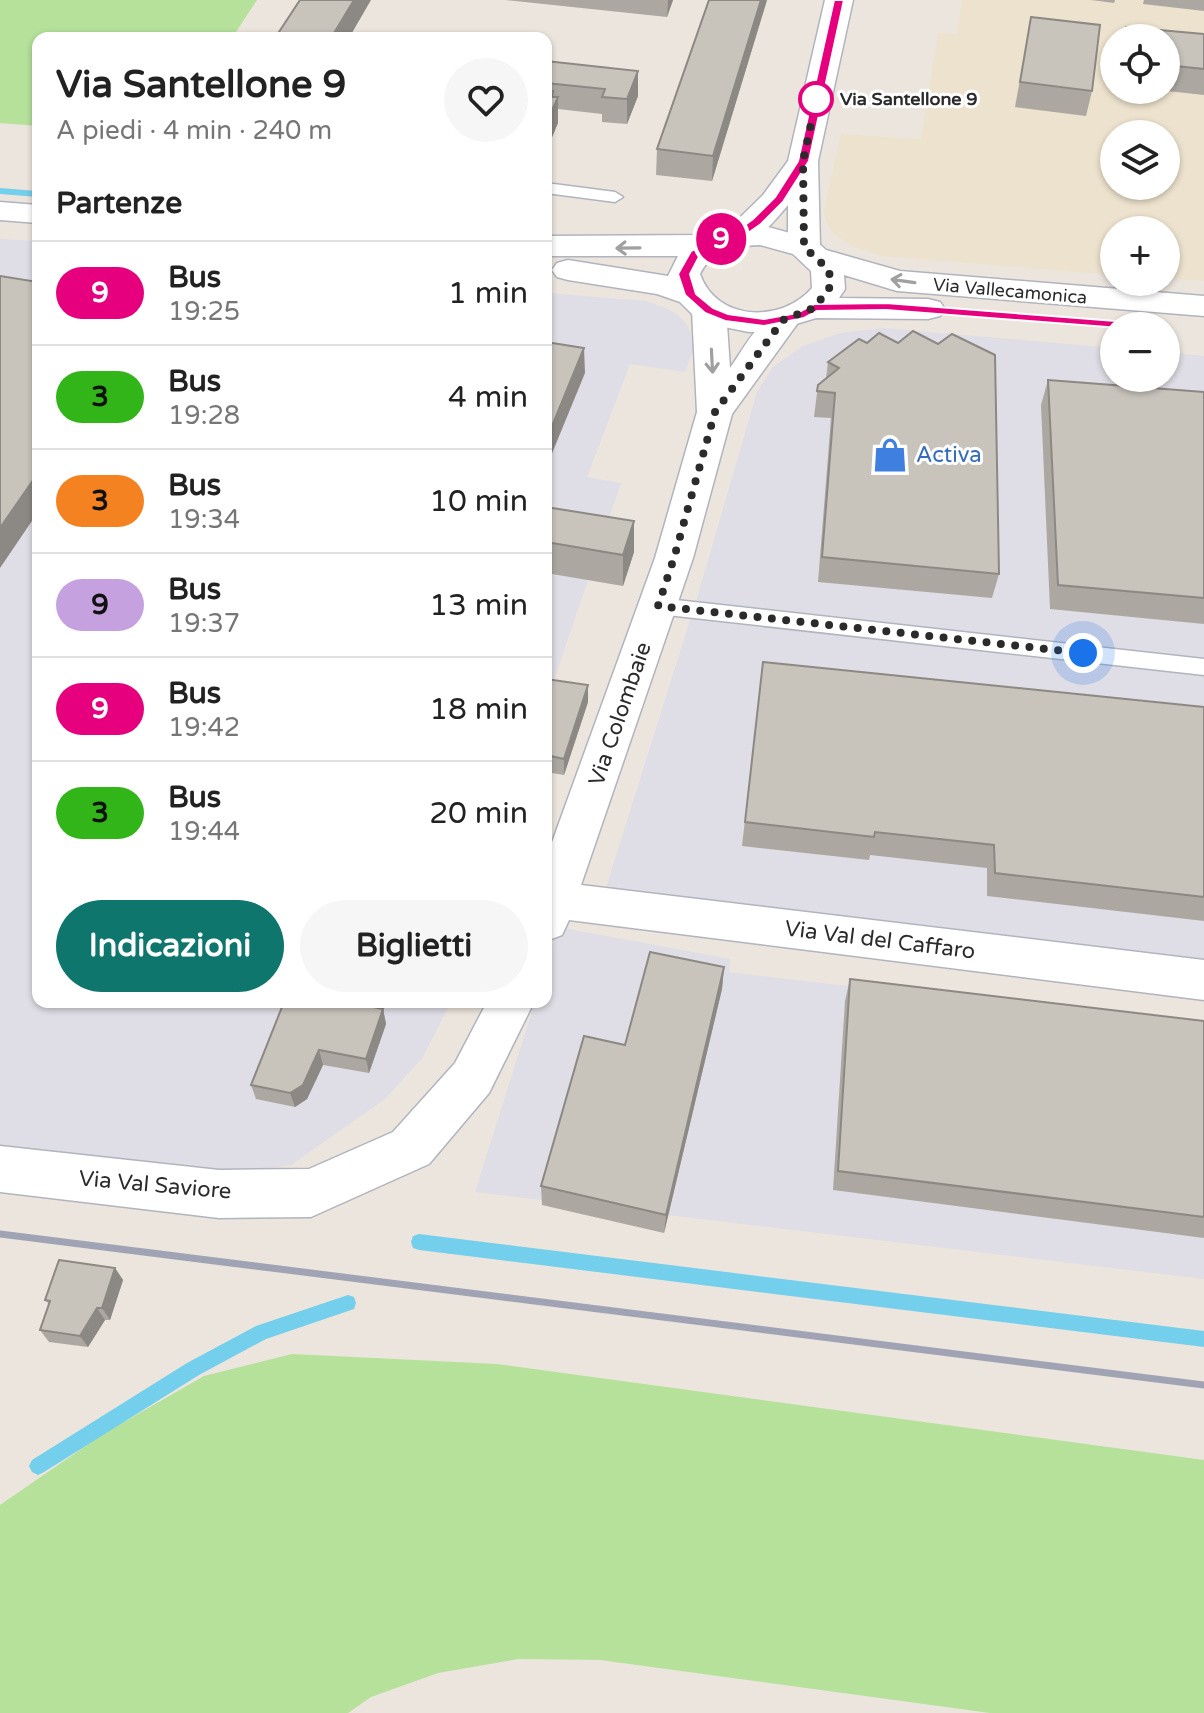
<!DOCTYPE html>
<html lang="it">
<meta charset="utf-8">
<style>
body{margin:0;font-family:"Varela Round",sans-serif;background:#f6f6f6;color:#222;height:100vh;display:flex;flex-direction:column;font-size:30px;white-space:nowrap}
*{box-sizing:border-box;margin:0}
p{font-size:26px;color:#767676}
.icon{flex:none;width:44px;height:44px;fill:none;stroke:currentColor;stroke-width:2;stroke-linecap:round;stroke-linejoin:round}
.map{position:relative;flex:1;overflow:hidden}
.drawer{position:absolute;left:32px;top:32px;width:520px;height:976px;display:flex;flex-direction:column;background:#fff;border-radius:16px;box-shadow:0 2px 6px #0004}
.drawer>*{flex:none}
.badge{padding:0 16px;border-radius:26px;font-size:28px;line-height:52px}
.buttons{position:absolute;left:1100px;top:24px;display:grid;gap:16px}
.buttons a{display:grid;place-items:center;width:80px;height:80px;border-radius:50%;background:#fff;box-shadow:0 2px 6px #0004;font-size:40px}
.you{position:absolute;width:40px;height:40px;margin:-20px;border:6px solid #fff;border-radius:50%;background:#1a73e8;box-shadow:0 0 0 12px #1a73e833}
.map>.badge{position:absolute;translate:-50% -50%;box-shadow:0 0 0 4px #fff}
h2{padding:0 24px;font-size:30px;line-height:72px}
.round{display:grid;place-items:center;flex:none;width:84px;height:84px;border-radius:42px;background:#f6f6f6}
.summary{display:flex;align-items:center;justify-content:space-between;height:136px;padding:0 24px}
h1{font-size:38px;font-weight:700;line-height:60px}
.primary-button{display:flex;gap:16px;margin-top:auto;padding:16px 24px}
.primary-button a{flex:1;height:92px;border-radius:48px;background:#0f766e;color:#fff;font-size:32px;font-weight:700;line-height:92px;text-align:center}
.primary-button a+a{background:#f6f6f6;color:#222}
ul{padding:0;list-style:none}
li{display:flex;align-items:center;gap:24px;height:104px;padding:0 24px;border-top:2px solid #e0e0e0}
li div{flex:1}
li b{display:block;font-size:30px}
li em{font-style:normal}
li .badge{min-width:88px;font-weight:700;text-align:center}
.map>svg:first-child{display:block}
.industrial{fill:#dfdde5}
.education{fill:#ede2cd;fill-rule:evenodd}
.green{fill:#b5e19b}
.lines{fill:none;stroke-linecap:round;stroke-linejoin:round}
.stream{fill:#73cfeb;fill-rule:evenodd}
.service-casing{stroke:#b1b4be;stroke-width:3}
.minor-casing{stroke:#b1b4be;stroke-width:3}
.secondary-casing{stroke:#b1b4be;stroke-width:3}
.service{fill:#fff;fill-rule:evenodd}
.minor{fill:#fff;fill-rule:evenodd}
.secondary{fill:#fff;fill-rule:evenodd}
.rail{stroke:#a0a3b4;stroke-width:7}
.wall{fill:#aca8a1}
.shaded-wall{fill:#8c8883}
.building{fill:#c8c3bb;stroke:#8c8883;stroke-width:2}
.oneway{stroke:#a0a0a0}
.line{fill:#e6007e;stroke:#fff;stroke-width:2}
.walk{stroke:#2b2b2b;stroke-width:8;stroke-dasharray:0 14.4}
.stop-dot{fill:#fff;stroke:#e6007e;stroke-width:4}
.labels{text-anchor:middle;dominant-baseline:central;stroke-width:6;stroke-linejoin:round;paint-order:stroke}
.far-stop-label{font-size:18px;font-weight:bold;fill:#2b2b2b;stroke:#fff;text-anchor:start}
.far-street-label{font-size:18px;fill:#2b2b2b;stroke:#fff}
.shop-label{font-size:22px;fill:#366cbe;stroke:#fff;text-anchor:start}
.street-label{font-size:22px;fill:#2b2b2b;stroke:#fff}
</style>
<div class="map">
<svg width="1204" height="1713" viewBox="0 0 1204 1713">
<rect width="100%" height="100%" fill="#ece5dd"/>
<g class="industrial">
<path d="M0,239L38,241V1002H451L423,1057L385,1099L291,1165L224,1176L0,1155Z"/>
<path d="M546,293L646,301L665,308L678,315L687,325L695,345L685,372L630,364L587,477L621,483L548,697L571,703L546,774Z"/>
<path d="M884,328L1114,348V378H1166V352L1204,356V978L603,897L697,598L757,392L773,367L803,346L840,333Z"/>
<path d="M558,927L730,959L729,972L1204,1028V1279L475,1192L535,1002H546V965Z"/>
</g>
<path class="education" d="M962,0H1204V281L1166,278V230H1114V275L882,256L852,246L834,234L825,219L824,209L841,134L921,139L938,33L957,34ZM1114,38H1166V90H1114ZM1114,134H1166V186H1114Z"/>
<g class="green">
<path d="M0,0H257L232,38H38V126L0,123Z"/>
<path d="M292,1354L497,1364L1204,1460V1713H990L600,1660L518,1659L438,1673L371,1697L348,1713H0V1505L103,1434L204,1376Z"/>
</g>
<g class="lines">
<g class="stream">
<path d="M0,188L38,191V197L0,194Z"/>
<path d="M419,1234L1204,1331V1347L419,1250L413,1248L411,1242L413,1236Z"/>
<path d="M348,1295L354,1297L356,1303L354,1309L266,1339L199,1375L44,1472L38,1475L32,1472L29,1466L32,1460L187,1363L256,1326Z"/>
</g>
<g class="service-casing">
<g id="service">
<path d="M546,183L615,192L623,197L615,202L546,193Z"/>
<path d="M658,598L1204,659V675L658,614L650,611L647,606L650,601Z"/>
</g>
</g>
<g class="minor-casing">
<g id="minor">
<path d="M825,0H853L818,161L820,247L815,254L804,257L793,254L788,247V205C772,224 753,249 726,243L721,236L763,195L788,161Z"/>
<path d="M709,300L721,303L726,310L730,368C746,346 764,305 795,313L800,320L732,414L693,558L581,885L1204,960V1000L569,920L562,935L546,941V859L655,558L697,412L692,310L697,303Z"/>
<path d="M487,1002H534L489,1093L429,1164L311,1217L219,1218L0,1192V1146L219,1170L309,1169L393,1132L455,1063Z"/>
</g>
</g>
<g class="secondary-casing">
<g id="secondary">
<path d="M0,202L38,205V223L0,220Z"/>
<path d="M761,225L815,240L826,250L900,271L1204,296V316L897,291L844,275L845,289L839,298L928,299L940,302L945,309L940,316L928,319L816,318L773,331L749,332L714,325L694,316L680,302L657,294L568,280L557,277L552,270L557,263L568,260L668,276L678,256H546V236L703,235ZM760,245L793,254L811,271L812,288C782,323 717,322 700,274C712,249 735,246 760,245Z"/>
</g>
</g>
<use href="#service" class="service"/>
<use href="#minor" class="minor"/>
<use href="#secondary" class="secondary"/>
<path class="rail" d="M0,1234L1204,1385"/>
</g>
<g class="wall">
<path d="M505,0H673L667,17Z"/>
<path d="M767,0L712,181L656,175L657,149Z"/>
<path d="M1091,0H1115L1114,3Z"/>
<path d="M1144,0H1204V11L1143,4Z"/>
<path d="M1031,17L1092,91L1086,116L1015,107Z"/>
<path d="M1126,27L1204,34V95L1158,90H1166V38H1123Z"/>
<path d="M546,61L638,71V96L627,124L602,122V114L558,109V123L546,151Z"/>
<path d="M859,339L999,574L992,598L818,582L831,418L814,417L818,385L826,379L828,362Z"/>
<path d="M1048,380L1204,392V624L1050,609L1041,405Z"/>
<path d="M546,507L634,521V552L623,586L546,573Z"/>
<path d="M763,662L1204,707V921L987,896V868L870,855L869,860L742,846Z"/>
<path d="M546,679L588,685V702L564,775L546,772Z"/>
<path d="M724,967L722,989L664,1233L542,1205L541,1186L625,1045Z"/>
<path d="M850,979L1204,1021V1238L833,1190L845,1001Z"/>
<path d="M383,1009L386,1024L369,1073L323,1065L307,1099L295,1107L256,1099L251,1085Z"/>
<path d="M115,1268L123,1280L110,1320H105L88,1347L49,1342L40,1330L49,1304L45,1300Z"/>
</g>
<g class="shaded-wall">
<path d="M354,0H371L349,38H331Z"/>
<path d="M668,0H673L667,17Z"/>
<path d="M761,0H767L712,181L713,156Z"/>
<path d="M638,71V96L627,124V99Z"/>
<path d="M553,91L554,106L558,97V123L546,151V124L551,97Z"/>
<path d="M584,348L585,373L546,468V441Z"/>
<path d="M38,473V512L0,568V528Z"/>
<path d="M634,521V552L623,586V555Z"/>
<path d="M588,685V702L564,775V759Z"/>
<path d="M724,967L722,989L664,1233L666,1215Z"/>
<path d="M383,1009L386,1024L369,1073L366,1059Z"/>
<path d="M319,1050L323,1065L307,1099L295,1107L290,1093Z"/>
<path d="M115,1268L123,1280L110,1320L102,1308Z"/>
<path d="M97,1308L105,1320L88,1347L80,1336Z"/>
</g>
<g class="building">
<path d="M300,0H354L331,38H275Z"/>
<path d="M709,0H761L713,156L657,149Z"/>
<path d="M1031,17L1100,25L1092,91L1020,82Z"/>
<path d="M1126,27L1204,34V69L1166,65V38H1126Z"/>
<path d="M546,61L638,71L627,99L602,97L605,89L546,83Z"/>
<path d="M546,90L553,91L551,97H558L546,124Z"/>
<path d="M0,276L38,282V473L0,528Z"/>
<path d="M913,331L938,344L952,334L995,355L999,574L822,557L835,393L817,391L818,385L839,368L828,362L859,339L867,343L879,333L898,343Z"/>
<path d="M546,342L584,348L546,441Z"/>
<path d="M1048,380L1204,392V598L1058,585Z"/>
<path d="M546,507L634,521L623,555L546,542Z"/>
<path d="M763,662L1204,707V897L995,873L994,845L875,832L874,837L745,822Z"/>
<path d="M546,679L588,685L564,759L546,755Z"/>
<path d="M650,952L724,967L666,1215L541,1186L584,1036L625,1045Z"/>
<path d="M850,979L1204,1021V1217L838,1171Z"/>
<path d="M284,1002H347L383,1009L366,1059L319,1050L303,1085L290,1093L251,1085Z"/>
<path d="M59,1260L115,1268L102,1308H97L80,1336L40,1330L50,1301L45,1300Z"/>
</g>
<defs><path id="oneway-shaft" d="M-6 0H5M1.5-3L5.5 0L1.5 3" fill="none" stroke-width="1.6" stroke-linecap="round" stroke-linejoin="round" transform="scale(2)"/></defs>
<g class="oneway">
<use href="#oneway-shaft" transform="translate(628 248) rotate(179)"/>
<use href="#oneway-shaft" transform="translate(903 281) rotate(-172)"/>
<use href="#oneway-shaft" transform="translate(712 361) rotate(87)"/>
</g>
<path class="line" d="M834,0H844L809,161L783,202L761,224L741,238L724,242L700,255L690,274L696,294L713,308L728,314L764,319L797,313L814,304L886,303L1129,322L1133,323V329L886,310L817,311L804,318L764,326L725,321L705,313L685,295L678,274L691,251L717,237L734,233L753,219L775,197L798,161Z"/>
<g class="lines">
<path class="walk" d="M816,99L818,92L803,161L804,247L827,268L831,278L829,289L814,308L783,320L715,412L674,558L658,606L1083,653"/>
</g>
<defs>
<g id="shop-bare" transform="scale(2.76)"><path d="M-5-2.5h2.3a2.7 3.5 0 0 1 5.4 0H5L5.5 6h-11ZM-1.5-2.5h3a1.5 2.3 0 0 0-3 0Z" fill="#3f7fe0" stroke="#fff" stroke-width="2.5" paint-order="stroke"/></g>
</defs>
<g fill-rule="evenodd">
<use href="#shop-bare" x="890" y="455"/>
</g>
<circle class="stop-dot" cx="816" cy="99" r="16"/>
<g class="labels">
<g class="far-stop-label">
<text x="840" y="99">Via Santellone 9</text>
</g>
<g class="far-street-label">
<text transform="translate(1010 291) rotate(5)">Via Vallecamonica</text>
</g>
<g class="shop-label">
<text x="916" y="455">Activa</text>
</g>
<g class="street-label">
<text transform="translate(620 714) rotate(-71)">Via Colombaie</text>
<text transform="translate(880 940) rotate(7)">Via Val del Caffaro</text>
<text transform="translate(155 1185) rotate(5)">Via Val Saviore</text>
</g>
</g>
</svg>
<div class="buttons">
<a><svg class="icon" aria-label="locate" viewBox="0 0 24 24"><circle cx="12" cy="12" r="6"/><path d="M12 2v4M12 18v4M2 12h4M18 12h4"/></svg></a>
<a><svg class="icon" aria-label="layers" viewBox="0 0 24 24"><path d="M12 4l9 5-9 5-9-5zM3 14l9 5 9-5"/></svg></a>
<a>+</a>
<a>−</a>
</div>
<div class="you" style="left:1083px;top:653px"></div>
<b class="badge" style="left:721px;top:239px;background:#e6007e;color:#fff">9</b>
<section class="drawer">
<div class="summary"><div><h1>Via Santellone 9</h1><p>A piedi · 4 min · 240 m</p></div><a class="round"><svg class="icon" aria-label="heart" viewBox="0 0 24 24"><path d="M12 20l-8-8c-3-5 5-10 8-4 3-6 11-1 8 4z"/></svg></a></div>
<h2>Partenze</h2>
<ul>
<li><span class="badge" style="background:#e6007e;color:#fff">9</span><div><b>Bus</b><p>19:25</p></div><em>1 min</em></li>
<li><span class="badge" style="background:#31b518;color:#111">3</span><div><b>Bus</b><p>19:28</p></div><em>4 min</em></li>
<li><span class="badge" style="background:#f58220;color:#111">3</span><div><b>Bus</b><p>19:34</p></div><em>10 min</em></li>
<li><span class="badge" style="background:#c6a1e0;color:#111">9</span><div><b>Bus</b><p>19:37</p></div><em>13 min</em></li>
<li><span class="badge" style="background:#e6007e;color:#fff">9</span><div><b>Bus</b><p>19:42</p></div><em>18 min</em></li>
<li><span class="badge" style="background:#31b518;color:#111">3</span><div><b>Bus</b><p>19:44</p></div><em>20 min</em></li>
</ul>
<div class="primary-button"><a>Indicazioni</a><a>Biglietti</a></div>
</section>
</div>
